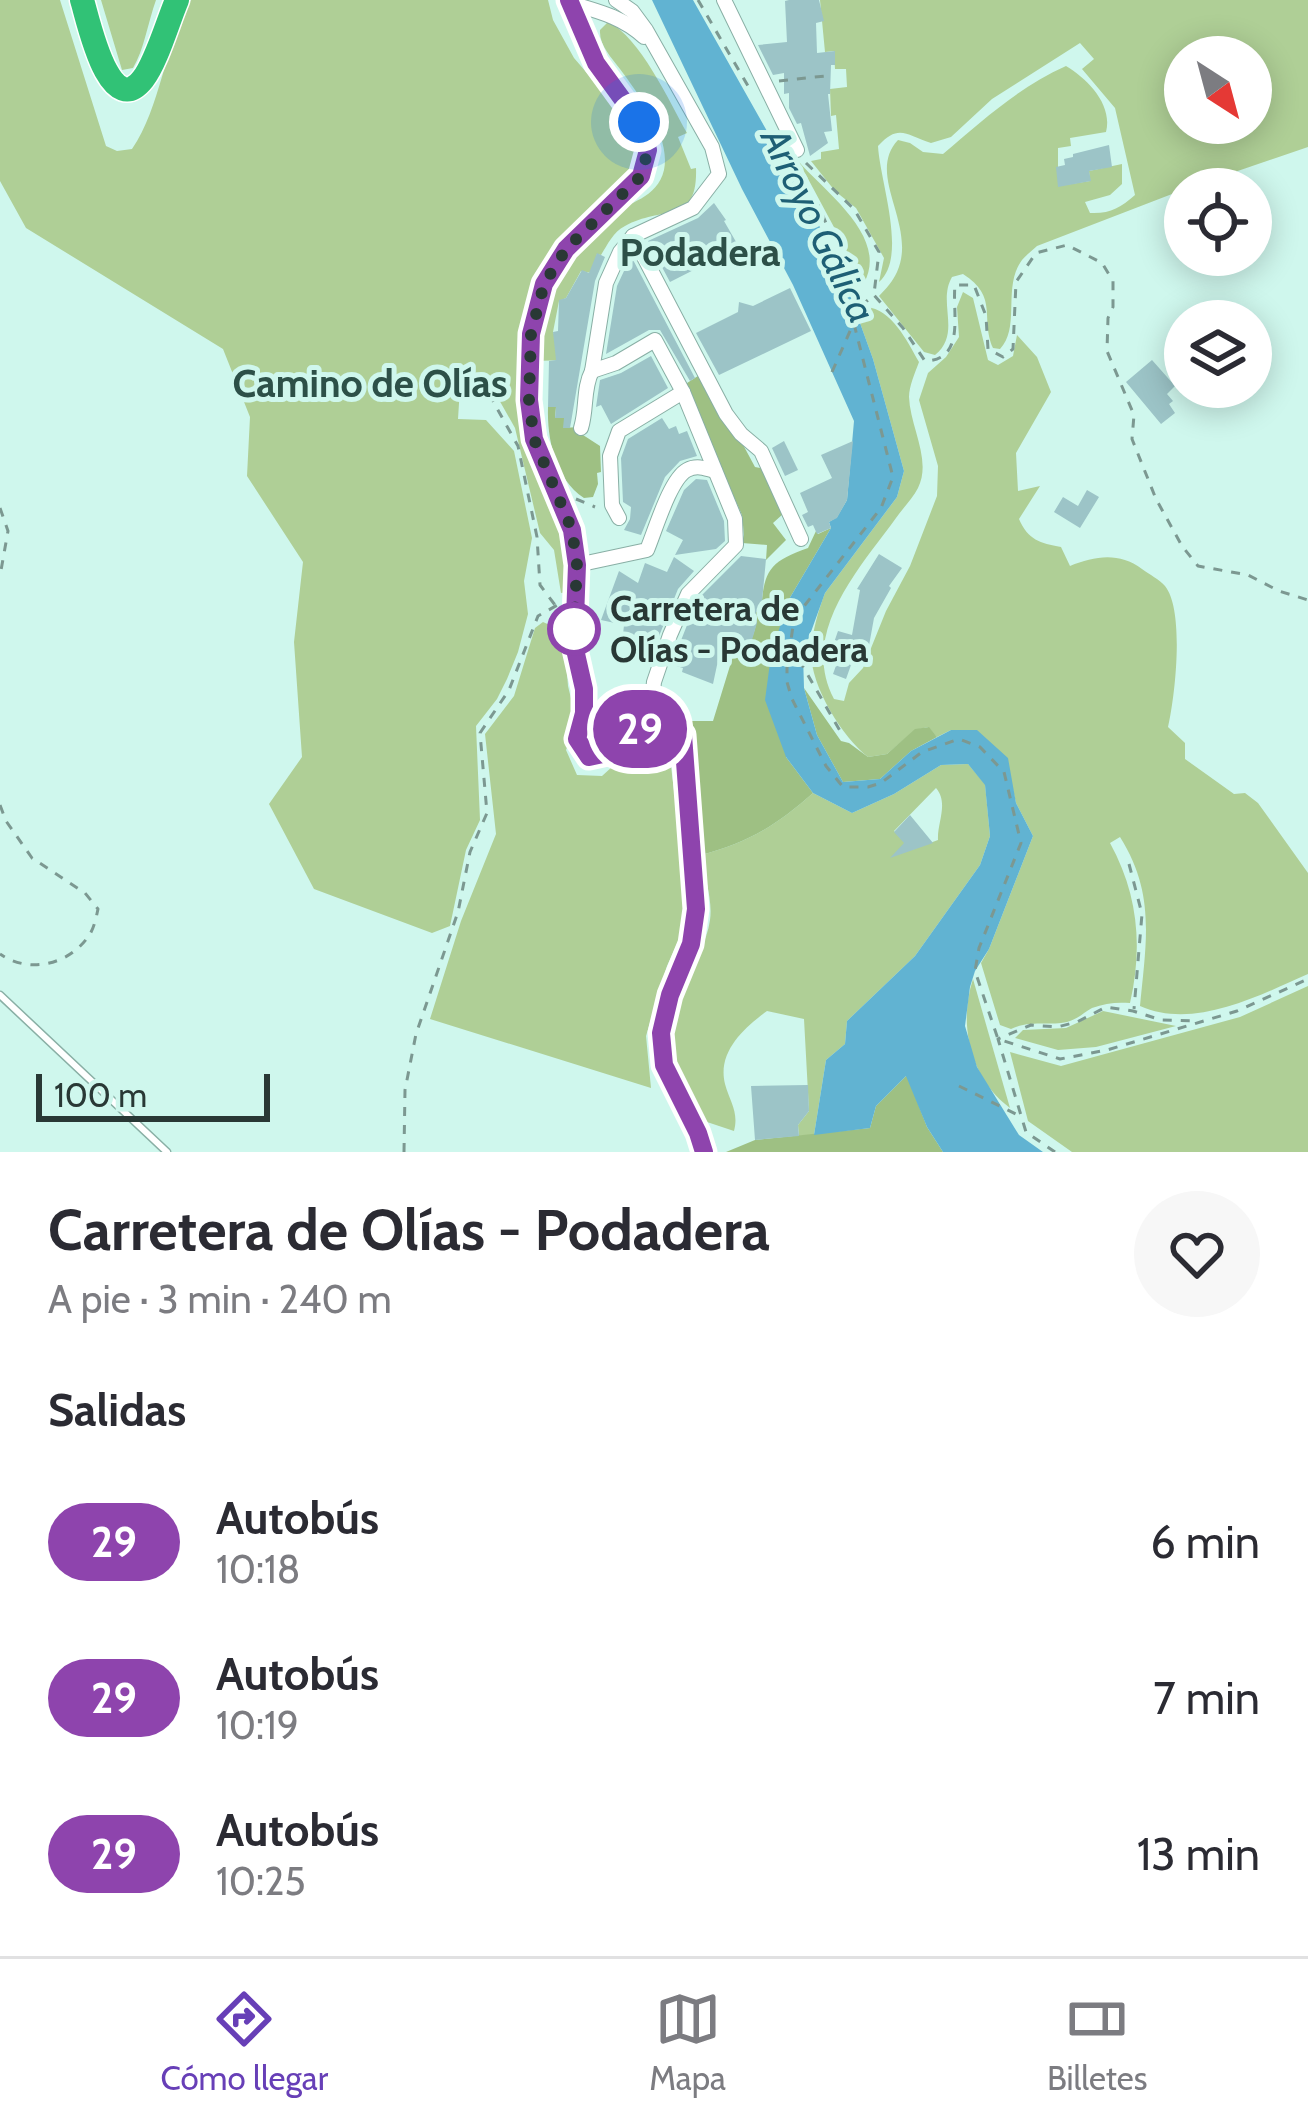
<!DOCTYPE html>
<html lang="es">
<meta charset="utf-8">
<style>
body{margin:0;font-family:Cabin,sans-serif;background:#f7f7f7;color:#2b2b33;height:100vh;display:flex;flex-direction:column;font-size:45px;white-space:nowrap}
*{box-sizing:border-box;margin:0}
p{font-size:39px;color:#7c7c81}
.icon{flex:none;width:66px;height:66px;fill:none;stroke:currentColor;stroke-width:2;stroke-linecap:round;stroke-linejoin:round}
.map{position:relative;height:1152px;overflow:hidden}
.side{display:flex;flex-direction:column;background:#fff;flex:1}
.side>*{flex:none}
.badge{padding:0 24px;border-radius:39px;font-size:42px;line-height:78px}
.needle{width:78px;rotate:144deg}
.buttons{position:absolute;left:1164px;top:36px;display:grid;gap:24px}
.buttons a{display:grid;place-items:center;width:108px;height:108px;border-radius:50%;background:#fff;box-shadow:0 6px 30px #0003;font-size:60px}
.scale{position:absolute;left:36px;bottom:30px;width:234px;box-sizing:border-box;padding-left:12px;border:6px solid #293835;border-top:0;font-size:33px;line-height:42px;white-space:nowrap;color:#293835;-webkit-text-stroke:9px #cff7ed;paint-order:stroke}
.you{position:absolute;width:60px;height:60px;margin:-30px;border:9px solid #fff;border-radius:50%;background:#1a73e8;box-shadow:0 0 0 18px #1a73e833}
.map>.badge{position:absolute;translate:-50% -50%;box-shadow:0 0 0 6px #fff}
h2{padding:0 48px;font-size:45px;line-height:108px}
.round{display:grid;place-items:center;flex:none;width:126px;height:126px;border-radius:63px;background:#f7f7f7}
.head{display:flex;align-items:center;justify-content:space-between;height:204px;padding:0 48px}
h1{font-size:57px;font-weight:700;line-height:90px}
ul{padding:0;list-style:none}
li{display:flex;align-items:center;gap:36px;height:156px;padding:0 48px}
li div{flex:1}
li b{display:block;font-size:45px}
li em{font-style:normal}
li .badge{min-width:132px;font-weight:700;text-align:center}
.tab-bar{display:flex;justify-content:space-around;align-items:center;height:168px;border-top:3px solid #e1e1e2;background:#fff;font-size:33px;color:#7c7c81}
.tab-bar a{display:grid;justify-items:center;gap:6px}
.tab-bar .on{color:#673fb7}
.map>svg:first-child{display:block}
.green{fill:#afcf96;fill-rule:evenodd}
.forest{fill:#9ec083}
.water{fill:#61b3d2}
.building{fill:#9cc4c7}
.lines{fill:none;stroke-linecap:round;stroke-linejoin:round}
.lane-casing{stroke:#89afa5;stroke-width:9}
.street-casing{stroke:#89afa5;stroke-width:16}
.secondary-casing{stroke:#89afa5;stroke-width:21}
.highway-casing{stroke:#fff;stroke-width:27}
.path{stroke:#7c9891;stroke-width:3;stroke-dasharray:9 9;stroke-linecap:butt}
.lane{stroke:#fff;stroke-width:6}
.street{stroke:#fff;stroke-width:14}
.secondary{stroke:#fff;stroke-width:18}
.highway{stroke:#31c276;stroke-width:24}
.line-casing{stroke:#fff;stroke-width:27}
.line{stroke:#8e44ad;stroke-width:18}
.walk{stroke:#293835;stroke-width:12;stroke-dasharray:0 21.6}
.stop-dot{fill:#fff;stroke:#8e44ad;stroke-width:6}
.labels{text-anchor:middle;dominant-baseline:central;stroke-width:10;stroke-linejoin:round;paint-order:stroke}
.stop-label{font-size:36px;font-weight:bold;fill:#293835;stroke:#cff7ed;text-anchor:start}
.water-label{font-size:39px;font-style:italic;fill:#1e5f75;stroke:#cff7ed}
.neighbourhood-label{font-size:39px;font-weight:bold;fill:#2d5048;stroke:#cff7ed}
</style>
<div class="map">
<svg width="1308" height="1152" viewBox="0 0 1308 1152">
<rect width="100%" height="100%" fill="#cff7ed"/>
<g class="green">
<path d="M0,0H60L106,146L117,151L132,149C161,107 164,46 191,0H548L553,20L574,58L623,115L636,145L633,166L621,185L541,269L527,300L519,353L522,400L569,559L567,592L561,593L554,550L540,533L515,428L484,373L461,372L458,419L486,420L514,451L532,538L524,581L528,614L518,652L507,679L497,699L476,726L480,820L466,850L450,926L432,933L314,889L269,804L302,757L294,642L303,562L247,476L250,417L223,349L26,228L0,181Z"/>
<path d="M101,0H156C148,22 144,50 133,68L122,70Z"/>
<path d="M820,0H1308V147L1185,189L1037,246C1032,251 1026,255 1022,260C1002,287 1021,327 1000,349L993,348C980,318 999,297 963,274L952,277C937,303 962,333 935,355L924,352L879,296C886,289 893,281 897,272C918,225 865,175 898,140L910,143L923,152L943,154C982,121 1019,87 1066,66C1088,79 1113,105 1106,132L1070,138L1071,146L1058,148V186L1090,181L1089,171L1122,164V184L1110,195L1085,202L1090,213C1110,214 1120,208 1135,195L1115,108L1082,69L1094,59L1080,43L992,99L951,137L931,143C906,135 899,123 878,146C880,182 908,257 879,282L884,258L856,208L835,191L811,161L821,159V152L839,149L836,115L831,116L830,89L847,87L846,69H835L834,51L825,52ZM1185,57H1251V123H1185Z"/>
<path d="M608,22C640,37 669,101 687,133L678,137L691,169L696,168C698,225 663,205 625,226C613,232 608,244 601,255L597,254L591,273L581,271L566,298L559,301L553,332L565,360L536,361C538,346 538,329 541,315C550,276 579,242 609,217C629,201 657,199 664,170C671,136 639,95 620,69C611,57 599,45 600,30Z"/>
<path d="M799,162C826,193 889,237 864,283Z"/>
<path d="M963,292L973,298L988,360L998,365L1013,356L1017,335L1037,357L1051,392L1016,453L1018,491L1040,486L1019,519C1028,540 1040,543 1061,547L1070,566C1095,556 1119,552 1142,569C1149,574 1160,580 1165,586C1185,611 1175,697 1168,727L1185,743V759L1234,794L1245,793L1258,803L1308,873V974C1258,996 1194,1030 1140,1006C1146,942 1156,894 1120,837L1110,843C1138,894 1143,946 1130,1003C1117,1002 1105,1003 1092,1008C1083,1013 1078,1019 1067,1022C1047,1026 1030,1020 1011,1029L1000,1025L981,963L989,949L1033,836L1016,803L1012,785L951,730L937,737L928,727L915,730L887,754L868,757C842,737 809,684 811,649C813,630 818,611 825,593L897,497L904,471L873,359L860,323L866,307C892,309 907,341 919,362C915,373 909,386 909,397C910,427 932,460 918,488C913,498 903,508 896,518C859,569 799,633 834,699L844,701L849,683L863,668L886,611L910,566L937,496L938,466L919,400L928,373L946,357L959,337L957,307Z"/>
<path d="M543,622L554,627L564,637L568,686L577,723L566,750L577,775L602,776L645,737L668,741L684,874L685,926L667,966L646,1036L651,1088L430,1019L461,921L496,834L485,734L514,696L535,628Z"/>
<path d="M968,764L985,784L990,836L980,865L915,956L847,1021L845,1044L826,1060L814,1135L799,1136L798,1125L809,1111L804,1019L767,1011C744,1028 717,1052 725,1084C730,1102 739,1112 734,1131L704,1121C672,1066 659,1043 685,981C694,960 707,943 710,920C713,900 704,875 701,855C748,843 777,825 813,793L852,813L894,794L941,765ZM936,788C949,803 937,823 938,840L911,850L894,831Z"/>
<path d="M973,979L1010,1108C970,1079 958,1024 973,979Z"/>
<path d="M1308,986V1152H1072L1028,1121L1010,1052L1061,1066L1240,1017Z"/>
<path d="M1103,1011L1176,1026L1096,1047L1058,1050L1015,1038L1023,1030L1066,1028Z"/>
</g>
<g class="forest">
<path d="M701,374L734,436L741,441L755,467L766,469L783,514L773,523L786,540L766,560L767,545L742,543L744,535L742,515L684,385Z"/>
<path d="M548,407H556L555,418H564V428L578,427L583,435L600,446L601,472L597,473L598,484L593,497L584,498C555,479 547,439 548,407Z"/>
<path d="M831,528L788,601L786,757L813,793C777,825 748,843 701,855L689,721H713L733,656L740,658C750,643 758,630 756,612L761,611C764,570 769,562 808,548L816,531L818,534Z"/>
<path d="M804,688L841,741L849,743L868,757L887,754L915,729L929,727L937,737L911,751L880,779L843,782L817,735Z"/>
<path d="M907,1075L927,1127L943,1152H726L755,1140L870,1128L876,1106Z"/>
</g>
<path class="water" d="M652,0H693L815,216L851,298L873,359L904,471L897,497L825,593L803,654L804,688L817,735L843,782L880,779L911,751L951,730H977L1008,758L1016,803L1033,836L989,949L975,971L970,987L965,1026L977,1067L1019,1135L1043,1152H943L927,1127L906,1076L876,1106L870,1128L814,1135L826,1060L845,1044L847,1021L915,956L980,865L990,836L985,785L968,764L941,765L894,794L852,813L813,793L786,757L765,700L771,655L788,601L831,528L829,522L837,517L847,500L854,421L793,285L742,189Z"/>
<g class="building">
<path d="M789,0H819L824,21L816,23L817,53L835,51V65H831L830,94H828L832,131L824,132L828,143L810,156L801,123L797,124L789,108V93L784,94V73L773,75L758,45L787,42L785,1Z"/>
<path d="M1109,145L1112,167L1089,171L1091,181L1058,187L1056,167L1065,165L1064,159L1073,157V154Z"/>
<path d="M714,203L726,220L724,221L739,247L670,282L648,241L698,218Z"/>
<path d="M597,253L605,257L595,281L570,428H563L564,418H555L556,407H548L549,361L556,360L553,332L558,331L559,300L566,298L582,270L589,273Z"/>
<path d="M631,256L695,378L690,381L660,330H649L606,354L617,286Z"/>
<path d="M790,288L811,331L719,375L696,333L738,312L739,302L753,306Z"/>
<path d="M651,356L668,388L611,424L601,405L596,407L600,380L621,373Z"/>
<path d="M1152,360L1175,386L1167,394L1173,401L1169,404L1175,413L1161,424L1126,382Z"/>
<path d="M662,418L669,429L676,426L679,434L687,431L697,456L680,461L665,477L641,535L624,530L630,519L631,507L623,502L621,458L628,439Z"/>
<path d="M784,441L798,470L785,476L772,448Z"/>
<path d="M853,441L847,500L837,518L829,522L831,528L817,534L813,525L808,527L802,515L808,512L800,493L832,478L821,455Z"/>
<path d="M696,479L707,480L724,521L725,541L716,549L675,555L683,540L666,531L684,490Z"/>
<path d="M1087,490L1099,497L1080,528L1054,512L1063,497L1078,506Z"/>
<path d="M879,554L902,568L889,586L891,588L874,618L868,651L864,649L857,667L851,665L846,679L833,674L838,660L829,657L838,631L852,635L860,590L857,589Z"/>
<path d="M741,556L766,559L761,612H756L757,623L752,640L740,659L720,651L713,684L682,672L683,668L673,665L674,658L697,600Z"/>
<path d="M674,557L694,571L678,589L649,661L644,662V657L630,654L623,635L624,625L601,620L619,571L638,583L645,563L667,572Z"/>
<path d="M910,815L933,843L890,858L904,843L894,832Z"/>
<path d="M808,1085L809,1111L798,1125L799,1136L755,1140L751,1086Z"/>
</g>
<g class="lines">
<g class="lane-casing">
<path id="lane" d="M0,995L167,1152"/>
</g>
<g class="street-casing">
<g id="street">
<path d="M724,0L797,150"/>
<path d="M570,3C597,11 623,17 644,37"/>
<path d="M633,236L726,414L741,434L761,451L801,539"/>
<path d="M592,371L616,363L655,340L683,392L735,519L736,545L688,594L670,635L654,682L652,700L661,721"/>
<path d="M581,428C587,409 583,388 592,371L606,283L620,252L633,236L693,208L719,174L712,147L646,30L632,11L616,0"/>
<path d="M619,518L612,505L610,456L619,431L683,392"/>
<path d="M577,565L647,550C655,531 670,479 687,470C696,465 705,468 715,471"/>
</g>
</g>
<g class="secondary-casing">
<path id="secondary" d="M569,0L596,63L639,122L648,150L642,175L566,249L544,284L531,334L529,400L534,439L572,530L577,565L574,645L584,690V714L577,739L589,757L612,753L638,729L661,721L683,735L696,909L691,944L670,996L661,1033L664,1065L698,1133L704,1152"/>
</g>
<g class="highway-casing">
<path id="highway" d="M82,0C88,19 109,122 143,79C156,63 168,21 177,0"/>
</g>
<g class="path">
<path d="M698,0L748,86"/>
<path d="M779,81L825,76"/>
<path d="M806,163L854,209L879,252L874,294"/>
<path d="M796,167L819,207L861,304"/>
<path d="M854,324L893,477L881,508L794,619L787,668V682L792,699L826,766L843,787H868L881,783L922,752L959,739L980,747L1004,772L1021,843L979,948L975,971L998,1039L1060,1059L1107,1050L1237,1011L1308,979"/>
<path d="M832,372L861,306L874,295L903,328L925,361C966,360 952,313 955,285H974L986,316L988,349L1003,357L1013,349L1016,282L1036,253L1067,245L1102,263L1113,281V307L1108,318L1107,351L1134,415L1132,439L1156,499L1182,546L1198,566L1248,575L1279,591L1308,600"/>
<path d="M489,394L518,446L537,537L540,585L555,605"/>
<path d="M576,499L595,507"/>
<path d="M0,508L8,531L0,576"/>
<path d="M790,644L843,736"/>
<path d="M0,805L6,821L32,858L85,893L98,909C96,918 94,929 88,937C68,965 29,974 0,954"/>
<path d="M1129,864L1142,914L1134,1009"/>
<path d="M959,1086L1020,1116"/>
<path d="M404,1152L405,1090L416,1034L458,912L470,852L487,813L480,733L509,690L538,616L561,603"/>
<path d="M1055,1152L1026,1132L998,1039L1031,1025L1057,1027L1077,1022L1106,1007L1133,1011L1161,1020L1197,1021"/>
</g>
<use href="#lane" class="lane"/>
<use href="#street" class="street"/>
<use href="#secondary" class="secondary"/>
<use href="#highway" class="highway"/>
</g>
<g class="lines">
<g class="line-casing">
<path id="line" d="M569,0L596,63L639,122L648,150L641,176L566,249L544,284L531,334L529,400L534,439L572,530L577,565L574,645L584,689V713L577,739L589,757L612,752L638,729L662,721L683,735L696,909L691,944L670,995L661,1033L664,1065L698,1133L704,1152"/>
</g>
<use href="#line" class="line"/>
<path class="walk" d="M574,629L577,565L572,530L534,439L529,400L531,334L544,284L566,249L641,176L648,150L639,122"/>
</g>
<circle class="stop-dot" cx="574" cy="629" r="24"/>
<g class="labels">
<g class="stop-label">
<text x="610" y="608">Carretera de<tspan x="610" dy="41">Olías - Podadera</tspan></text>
</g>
<g class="water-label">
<text transform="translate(819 225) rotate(64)">Arroyo Gálica</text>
</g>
<g class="neighbourhood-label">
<text x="700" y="252">Podadera</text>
<text x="370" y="383">Camino de Olías</text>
</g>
</g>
</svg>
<div class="buttons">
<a><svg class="needle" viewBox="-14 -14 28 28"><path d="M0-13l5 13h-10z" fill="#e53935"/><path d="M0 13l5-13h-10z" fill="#7c7c81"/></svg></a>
<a><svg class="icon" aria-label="locate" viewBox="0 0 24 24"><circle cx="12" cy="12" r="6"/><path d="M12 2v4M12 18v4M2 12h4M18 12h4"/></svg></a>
<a><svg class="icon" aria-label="layers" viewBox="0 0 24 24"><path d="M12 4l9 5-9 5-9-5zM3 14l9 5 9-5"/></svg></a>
</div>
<div class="scale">100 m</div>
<div class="you" style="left:639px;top:122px"></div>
<b class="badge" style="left:640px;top:729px;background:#8e44ad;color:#fff">29</b>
</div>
<section class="side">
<div class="head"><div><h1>Carretera de Olías - Podadera</h1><p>A pie · 3 min · 240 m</p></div><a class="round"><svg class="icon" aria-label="heart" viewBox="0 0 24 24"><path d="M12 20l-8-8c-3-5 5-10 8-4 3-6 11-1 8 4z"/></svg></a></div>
<h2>Salidas</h2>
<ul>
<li><span class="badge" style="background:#8e44ad;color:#fff">29</span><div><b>Autobús</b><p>10:18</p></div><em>6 min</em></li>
<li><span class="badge" style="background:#8e44ad;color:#fff">29</span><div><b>Autobús</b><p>10:19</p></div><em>7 min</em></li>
<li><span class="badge" style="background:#8e44ad;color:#fff">29</span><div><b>Autobús</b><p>10:25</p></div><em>13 min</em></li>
</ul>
</section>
<nav class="tab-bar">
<a class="on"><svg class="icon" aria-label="directions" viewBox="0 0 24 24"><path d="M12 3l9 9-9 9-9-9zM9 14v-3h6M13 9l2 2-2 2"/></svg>Cómo llegar</a>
<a><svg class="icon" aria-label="map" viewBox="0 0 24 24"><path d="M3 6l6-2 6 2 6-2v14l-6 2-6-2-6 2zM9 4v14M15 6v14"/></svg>Mapa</a>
<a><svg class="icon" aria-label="tickets" viewBox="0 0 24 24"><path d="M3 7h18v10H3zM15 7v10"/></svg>Billetes</a>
</nav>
